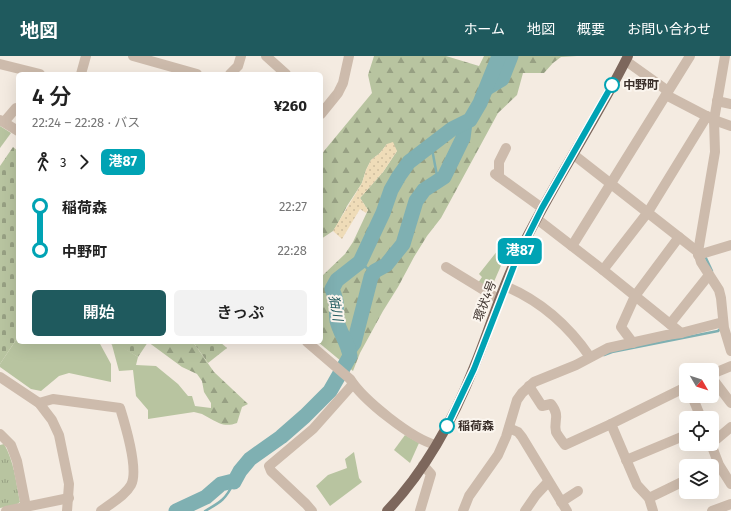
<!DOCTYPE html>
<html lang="ja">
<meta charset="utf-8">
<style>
body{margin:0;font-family:"Fira Sans","Noto Sans JP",sans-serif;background:#f2f2f2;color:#222;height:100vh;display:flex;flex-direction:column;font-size:15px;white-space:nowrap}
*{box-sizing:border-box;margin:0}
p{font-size:13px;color:#767676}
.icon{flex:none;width:22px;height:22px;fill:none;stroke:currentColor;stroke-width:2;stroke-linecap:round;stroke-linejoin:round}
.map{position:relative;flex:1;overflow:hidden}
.details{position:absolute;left:16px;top:16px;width:307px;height:272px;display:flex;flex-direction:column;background:#fff;border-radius:6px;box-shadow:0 4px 16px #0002}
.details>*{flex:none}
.badge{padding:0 8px;border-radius:6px;font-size:14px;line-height:26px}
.needle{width:26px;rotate:129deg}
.buttons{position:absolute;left:679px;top:307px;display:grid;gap:8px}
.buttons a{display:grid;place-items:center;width:40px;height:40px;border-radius:6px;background:#fff;box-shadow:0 4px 16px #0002;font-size:20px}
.map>.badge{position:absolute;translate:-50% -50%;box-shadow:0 0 0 2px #fff}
.legs{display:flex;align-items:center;gap:6px;height:44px;padding:0 16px;font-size:13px}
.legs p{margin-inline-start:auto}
.headline{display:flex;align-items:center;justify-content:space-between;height:68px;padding:0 16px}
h1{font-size:22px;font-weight:600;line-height:30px}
.action{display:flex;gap:8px;margin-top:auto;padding:8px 16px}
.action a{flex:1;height:46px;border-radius:6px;background:#1f5a5e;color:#fff;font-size:16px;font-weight:600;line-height:46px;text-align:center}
.action a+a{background:#f2f2f2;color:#222}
ul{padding:0 16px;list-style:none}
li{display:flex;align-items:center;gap:14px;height:44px;font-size:15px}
li i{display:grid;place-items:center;width:6px;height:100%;margin:0 5px;background:currentColor}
li i::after{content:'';width:10px;height:10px;margin:-5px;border:3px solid;border-radius:50%;background:#fff}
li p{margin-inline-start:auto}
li:first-child i{background:linear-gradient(#0000 50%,currentColor 0)}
li:last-child i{background:linear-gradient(currentColor 50%,#0000 0)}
header{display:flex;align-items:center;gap:24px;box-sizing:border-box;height:56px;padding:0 20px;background:#1f5a5e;color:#fff}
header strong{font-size:19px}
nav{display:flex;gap:22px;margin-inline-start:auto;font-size:14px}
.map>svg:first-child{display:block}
.grass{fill:#b8c4a0}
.forest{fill:url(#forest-firs)}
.sand{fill:url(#sand-dots)}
.cemetery{fill:url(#cemetery-stones)}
.park{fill:url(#park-tufts)}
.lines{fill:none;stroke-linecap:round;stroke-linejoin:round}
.stream{stroke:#7fb0b2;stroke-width:2.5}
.river{stroke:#7fb0b2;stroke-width:15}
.minor{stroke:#cdbbac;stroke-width:10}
.major{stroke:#7d675c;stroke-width:10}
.line-1-casing{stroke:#fff;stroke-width:9}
.line-1{stroke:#00a3b4;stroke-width:6}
.stop-1-dot{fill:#fff;stroke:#00a3b4;stroke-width:2}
.labels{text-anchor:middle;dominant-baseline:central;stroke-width:4;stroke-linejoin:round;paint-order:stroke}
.stop-label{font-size:12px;font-weight:bold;fill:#3b302b;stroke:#fbf5ee;text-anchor:start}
.street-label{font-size:12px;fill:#3b302b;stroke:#fbf5ee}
.water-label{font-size:13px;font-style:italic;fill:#1f5a5e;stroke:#fbf5ee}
</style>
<header>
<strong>地図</strong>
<nav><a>ホーム</a><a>地図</a><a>概要</a><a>お問い合わせ</a></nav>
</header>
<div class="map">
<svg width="731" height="455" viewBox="0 0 731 455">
<defs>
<pattern id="forest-firs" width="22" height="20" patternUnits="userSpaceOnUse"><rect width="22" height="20" fill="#b8c4a0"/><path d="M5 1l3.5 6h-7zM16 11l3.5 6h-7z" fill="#97a083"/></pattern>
<pattern id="sand-dots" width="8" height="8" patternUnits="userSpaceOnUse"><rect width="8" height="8" fill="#efdcb8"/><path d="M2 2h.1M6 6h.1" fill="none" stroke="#cebd9e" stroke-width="1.8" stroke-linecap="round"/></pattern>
<pattern id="cemetery-stones" width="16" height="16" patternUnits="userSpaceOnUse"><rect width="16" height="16" fill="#b8c4a0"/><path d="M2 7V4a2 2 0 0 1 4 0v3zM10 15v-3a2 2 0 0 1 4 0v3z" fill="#97a083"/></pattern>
<pattern id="park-tufts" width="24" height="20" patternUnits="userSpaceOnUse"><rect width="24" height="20" fill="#b8c4a0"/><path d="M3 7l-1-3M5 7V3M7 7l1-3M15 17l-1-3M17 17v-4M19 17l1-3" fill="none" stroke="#97a083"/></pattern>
</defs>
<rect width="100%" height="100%" fill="#f4ebe1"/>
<g class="grass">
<path d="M0,70L11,77L0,92Z"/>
<path d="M498,194L506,198L493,228L491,236L478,227L482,221L479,218Z"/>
<path d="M18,281V286H99L111,308V326L69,317L59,320L41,335L31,333L0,311V308Z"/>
<path d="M116,287L138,301L136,309L156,310L178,328L188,340H192L195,350L211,352V363L202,358L194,356L148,363V354L136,340L133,314L119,315L112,289Z"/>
<path d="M405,379L419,387L410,407L394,394Z"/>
<path d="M354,396L359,422L362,426L330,450L316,430L328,419L347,412L345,403Z"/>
</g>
<g class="forest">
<path d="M374,0H446L479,10L484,0H577L561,1L553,7L544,17H523L517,39L498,57L441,162L427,180L414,201L398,231L383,255L360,297L353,315L318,286H321V221L345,198L353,186L368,154L360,142L383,116L397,95L387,88L380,97L371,104L366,114L362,127L347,150L337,169L333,175L321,183V101L324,95L372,37L368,19Z"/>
<path d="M148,286H193L214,316L248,348L242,351L237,367C226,371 220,368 211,363V347L204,336L202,325L197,318L182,311Z"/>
</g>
<path class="sand" d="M393,86L397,95L383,116L360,142L368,154L366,157L360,153L342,183L333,175L362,127L366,114L371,104L380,97L387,88Z"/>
<g class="cemetery">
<path d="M13,91L18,95V281L0,308V110Z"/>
<path d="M110,286H148L138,301L116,288L112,289Z"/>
<path d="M193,286H220L227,292L208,307Z"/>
</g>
<path class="park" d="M4,388C14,405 16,426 20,446L16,449L0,452V389Z"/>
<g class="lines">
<g class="stream">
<path d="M430,90L432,93L438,125"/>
<path d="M705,200L712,215"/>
<path d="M360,206L368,213L375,215"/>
<path d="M604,299L612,296L718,275L721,272"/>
<path d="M189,449L193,455"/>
<path d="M205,455C221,446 226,443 234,426"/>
</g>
<g class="river">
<path d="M487,32L502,23L511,0"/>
<path d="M349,294L354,287L371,221L375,215L386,209L403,188L416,145L424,134L444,121L463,82L465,67"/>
<path d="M176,455L206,441L221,428L233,425L234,426L240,415L250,403L281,381L305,360L330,335L350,300C348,287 340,277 337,265C336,258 337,252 336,245C335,241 334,237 332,233L337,224L360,206L383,157L391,134L399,120L409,106L452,73L470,64L480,47L499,0"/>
</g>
<g class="minor">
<path d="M133,0L197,18"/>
<path d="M266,0L286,18"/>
<path d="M626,5L668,35"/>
<path d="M0,8L40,18"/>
<path d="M81,18L86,0"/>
<path d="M230,18L238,10L241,0"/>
<path d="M666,39L714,64L731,70"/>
<path d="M717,45L731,48"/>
<path d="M321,58L338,37L343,27L349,0"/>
<path d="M0,64L18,75"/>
<path d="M4,66L16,52H18"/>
<path d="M574,99L698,196L701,206L719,234L721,242L724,272L731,295"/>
<path d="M495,118L542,152"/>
<path d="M499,121V106L506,92"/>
<path d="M537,163L603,214L681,277"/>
<path d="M572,190L690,0"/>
<path d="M698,196L715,96L714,64L725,0"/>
<path d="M698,199L731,189"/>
<path d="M446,211L500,244"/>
<path d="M603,214L648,156L707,60"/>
<path d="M505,230C541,245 568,269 590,301"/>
<path d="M670,268L709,219"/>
<path d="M307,286L350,323C363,344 412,383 436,389"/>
<path d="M633,287L621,271L635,240L679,181"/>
<path d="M712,318L731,310"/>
<path d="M0,321L39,347L52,364L59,379L69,428L67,455"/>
<path d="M712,322L731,347"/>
<path d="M529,330L542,350L551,348C561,361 553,364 556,376C558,380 562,385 565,389L611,368"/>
<path d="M692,340L701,362"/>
<path d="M39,347L53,343L120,352C125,368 139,414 131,429C125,440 111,447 101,455"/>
<path d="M509,372L518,376L522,381L567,455"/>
<path d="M0,378L11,389L17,405L26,451"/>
<path d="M712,387L731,371"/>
<path d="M711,388L719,409L731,428"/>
<path d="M626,404L686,379"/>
<path d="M649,442L686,424"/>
<path d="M561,446L578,435"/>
<path d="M6,455L69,442"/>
<path d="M312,455L306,448L271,415L269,410L313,373L353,328"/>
<path d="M420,455L431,418L423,409"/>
<path d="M463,455L469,440L498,399L506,381L517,344L522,337L534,326L576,309L608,292L667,279L681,277L723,266"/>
<path d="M525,455L536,439L548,426"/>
<path d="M653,455L649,442L637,429L611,368L686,331"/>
<path d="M712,455L731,448"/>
</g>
<path class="major" d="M387,455C425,415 454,362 474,311C489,275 500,236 517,201C550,132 594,68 628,0"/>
</g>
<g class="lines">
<g class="line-1-casing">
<path id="line-1" d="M447,370L474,313L517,202L542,152L612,29"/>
</g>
<use href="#line-1" class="line-1"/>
</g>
<g class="stop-1-dot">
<circle cx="612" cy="29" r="7"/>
<circle cx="447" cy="370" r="7"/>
</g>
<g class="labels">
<g class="stop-label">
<text x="623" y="29">中野町</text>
<text x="458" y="370">稲荷森</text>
</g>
<g class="street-label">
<text transform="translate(485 245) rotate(-69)">環状4号</text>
</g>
<g class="water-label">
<text transform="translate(336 252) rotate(80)">㹨川</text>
</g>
</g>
</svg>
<div class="buttons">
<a><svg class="needle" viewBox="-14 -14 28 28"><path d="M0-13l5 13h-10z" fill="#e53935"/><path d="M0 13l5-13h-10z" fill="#767676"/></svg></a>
<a><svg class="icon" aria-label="locate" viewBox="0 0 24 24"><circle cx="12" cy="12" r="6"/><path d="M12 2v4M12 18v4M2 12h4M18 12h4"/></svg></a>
<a><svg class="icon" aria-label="layers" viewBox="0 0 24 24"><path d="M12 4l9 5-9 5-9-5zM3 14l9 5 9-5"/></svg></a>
</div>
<b class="badge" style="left:520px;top:195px;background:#00a3b4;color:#fff">港87</b>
<section class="details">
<div class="headline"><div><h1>4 分</h1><p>22:24 – 22:28 · バス</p></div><b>¥260</b></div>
<div class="legs"><svg class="icon" aria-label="walk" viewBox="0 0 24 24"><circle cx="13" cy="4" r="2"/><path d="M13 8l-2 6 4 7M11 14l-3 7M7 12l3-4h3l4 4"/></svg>3<svg class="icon" aria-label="forward" viewBox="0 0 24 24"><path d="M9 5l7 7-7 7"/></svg><b class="badge" style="background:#00a3b4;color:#fff">港87</b></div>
<ul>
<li><i style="color:#00a3b4"></i><b>稲荷森</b><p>22:27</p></li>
<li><i style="color:#00a3b4"></i><b>中野町</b><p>22:28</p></li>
</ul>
<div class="action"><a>開始</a><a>きっぷ</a></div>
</section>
</div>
